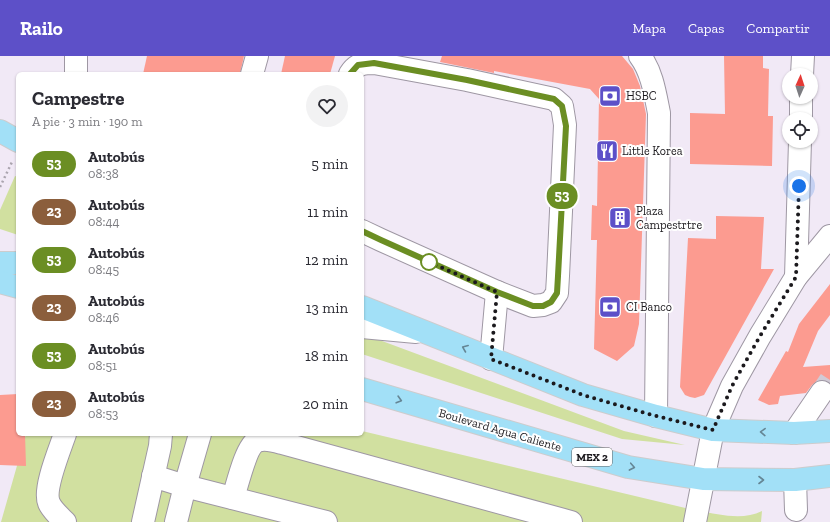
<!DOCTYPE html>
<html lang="es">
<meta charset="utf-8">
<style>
body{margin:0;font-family:"Zilla Slab",serif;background:#f2f2f3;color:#2b2b33;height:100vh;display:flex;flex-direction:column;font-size:15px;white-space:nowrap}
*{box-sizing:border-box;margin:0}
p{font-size:13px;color:#7c7c81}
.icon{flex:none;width:22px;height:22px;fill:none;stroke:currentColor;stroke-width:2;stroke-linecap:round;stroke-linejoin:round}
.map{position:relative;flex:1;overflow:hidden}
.side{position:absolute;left:16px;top:16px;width:348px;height:364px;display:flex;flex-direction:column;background:#fff;border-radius:6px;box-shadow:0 1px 3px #0004}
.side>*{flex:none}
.badge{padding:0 8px;border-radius:13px;font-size:14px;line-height:26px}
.needle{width:26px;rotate:3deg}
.tools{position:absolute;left:782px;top:12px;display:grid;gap:8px}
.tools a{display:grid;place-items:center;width:36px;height:36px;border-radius:50%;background:#fff;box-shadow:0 1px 3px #0004;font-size:20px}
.you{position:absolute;width:20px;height:20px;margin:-10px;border:3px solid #fff;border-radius:50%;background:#1a73e8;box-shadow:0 0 0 6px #1a73e833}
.map>.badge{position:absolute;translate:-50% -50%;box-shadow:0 0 0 2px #fff}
.round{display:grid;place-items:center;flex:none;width:42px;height:42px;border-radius:21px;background:#f2f2f3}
.overview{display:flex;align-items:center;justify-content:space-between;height:68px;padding:0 16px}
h1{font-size:19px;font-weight:700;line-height:30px}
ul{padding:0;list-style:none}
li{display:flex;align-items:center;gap:12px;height:48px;padding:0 16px}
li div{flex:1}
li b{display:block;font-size:15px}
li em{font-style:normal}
li .badge{min-width:44px;font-weight:700;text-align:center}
header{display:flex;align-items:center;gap:24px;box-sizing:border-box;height:56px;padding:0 20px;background:#5d50c8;color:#fff}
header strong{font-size:19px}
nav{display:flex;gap:22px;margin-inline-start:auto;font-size:14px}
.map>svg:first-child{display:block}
.green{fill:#d1e0a0}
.building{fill:#fc9b90}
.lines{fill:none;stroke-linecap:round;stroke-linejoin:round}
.minor-tunnel{stroke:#d1cad5;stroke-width:22;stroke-dasharray:22 11;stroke-linecap:butt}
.minor-casing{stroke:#9e97a3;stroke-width:24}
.major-casing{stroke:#cdcccd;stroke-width:24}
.path{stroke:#aaa4ae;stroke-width:2.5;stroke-dasharray:2 3;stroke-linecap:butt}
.minor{stroke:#fff;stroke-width:22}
.major{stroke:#a2e0f7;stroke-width:22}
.oneway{stroke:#658695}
.line-casing{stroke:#fff;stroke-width:9}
.line{stroke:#6b8e23;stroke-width:6}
.walk{stroke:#1b191d;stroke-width:4;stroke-dasharray:0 7.2}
.stop-dot{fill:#fff;stroke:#6b8e23;stroke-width:2}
.labels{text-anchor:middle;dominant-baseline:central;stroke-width:4;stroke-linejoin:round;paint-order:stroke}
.shield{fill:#fff;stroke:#5f5e61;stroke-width:1}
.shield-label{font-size:11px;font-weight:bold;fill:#1b191d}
.poi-label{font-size:12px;fill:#1b191d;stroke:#fff;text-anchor:start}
.street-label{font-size:12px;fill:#1b191d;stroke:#fff}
</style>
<header>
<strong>Railo</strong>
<nav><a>Mapa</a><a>Capas</a><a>Compartir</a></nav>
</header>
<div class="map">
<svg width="830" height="466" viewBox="0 0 830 466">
<rect width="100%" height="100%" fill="#f1e9f6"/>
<g class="green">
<path d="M15,120L18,121V179L0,173V154Z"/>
<path d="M362,279L374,282L624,375L685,389L622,383L368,300L362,298Z"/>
<path d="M362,375L698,455C719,458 742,465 762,455L761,466H1L26,378H362Z"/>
</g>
<g class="building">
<path d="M147,0H244L240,18H143Z"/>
<path d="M285,0H335L330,18H281Z"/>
<path d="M442,0H622L633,13L640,30L646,58L639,268L634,290L617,305L594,293L597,184H591L592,149L597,150L599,43L590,33L494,15V17L440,6Z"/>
<path d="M724,0H763V12L769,13L768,60H773L772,110L690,108V57L725,58Z"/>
<path d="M716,160L764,161L761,213H774L704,339L695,342L690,341L685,339L680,331L688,182L716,183Z"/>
<path d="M830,228V259L818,275L803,311L830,309V327L823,324L817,325L812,329L806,337L780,340L778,348L769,349L758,344L786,295L788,296L799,268Z"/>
<path d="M18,338V378H25L26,410L0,409V339Z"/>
</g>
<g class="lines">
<path class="minor-tunnel" d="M822,336L830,324"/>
<g class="minor-casing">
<g id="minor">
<path d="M640,0C652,16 655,37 659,57L656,360"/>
<path d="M76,18V0"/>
<path d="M252,18L257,0"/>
<path d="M350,18C356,8 363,7 374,7L467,24L554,43L562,50L565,69L558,220L557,237L551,246L543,249L533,250L497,236L381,184L362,175"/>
<path d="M802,19L803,0"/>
<path d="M801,63V41"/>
<path d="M796,221L800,85"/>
<path d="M362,271L416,276"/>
<path d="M491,303L497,236"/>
<path d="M794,377L822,336"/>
<path d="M153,420L185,430L326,466"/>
<path d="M795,424L796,454"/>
<path d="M233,442C237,430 246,390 257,385C265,382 275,385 282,387L571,466"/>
<path d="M65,466C59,460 52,454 49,447C43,433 60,393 65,378"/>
<path d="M143,466L160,390L161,378"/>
<path d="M176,466L185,430L200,378"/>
<path d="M695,466L713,374L732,330L760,280L796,221L830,180"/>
</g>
</g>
<g class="major-casing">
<g id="major">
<path d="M0,75L18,85"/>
<path d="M0,207H18"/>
<path d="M0,226L18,231"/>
<path d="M362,251L583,339L656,360L713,374L794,377L830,375"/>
<path d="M362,333L628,411L703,423L795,424L830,420"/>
</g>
</g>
<path class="path" d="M0,131L12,106"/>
<use href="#minor" class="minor"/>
<use href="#major" class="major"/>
</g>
<defs><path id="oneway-chevron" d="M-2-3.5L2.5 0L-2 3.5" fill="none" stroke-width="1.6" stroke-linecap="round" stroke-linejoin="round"/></defs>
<g class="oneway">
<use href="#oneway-chevron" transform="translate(465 292) rotate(-158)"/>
<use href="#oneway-chevron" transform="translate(399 344) rotate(16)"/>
<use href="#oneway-chevron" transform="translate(763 376) rotate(-178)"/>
<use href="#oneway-chevron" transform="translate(632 411) rotate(11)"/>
<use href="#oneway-chevron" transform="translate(761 424)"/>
</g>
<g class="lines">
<g class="line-casing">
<path id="line" d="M350,18L358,9L374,7L467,24L554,43L562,50L566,70L558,220L557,237L551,246L543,250H533L497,236L381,184L362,175"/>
</g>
<use href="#line" class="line"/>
<path class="walk" d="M429,206L497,236L491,303L583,339L656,360L713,374L732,330L760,280L796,221L799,130"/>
</g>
<defs>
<g id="bank-square" transform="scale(1.15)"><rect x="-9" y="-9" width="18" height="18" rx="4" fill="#5d50c8" stroke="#fff"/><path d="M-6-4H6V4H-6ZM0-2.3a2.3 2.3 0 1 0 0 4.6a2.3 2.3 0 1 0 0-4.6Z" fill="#fff"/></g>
<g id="restaurant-square" transform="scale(1.15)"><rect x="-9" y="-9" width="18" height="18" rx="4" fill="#5d50c8" stroke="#fff"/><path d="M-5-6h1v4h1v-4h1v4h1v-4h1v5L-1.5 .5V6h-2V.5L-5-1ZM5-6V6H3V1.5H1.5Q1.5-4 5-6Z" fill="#fff"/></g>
<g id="building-square" transform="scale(1.15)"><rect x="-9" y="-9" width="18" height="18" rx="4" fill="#5d50c8" stroke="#fff"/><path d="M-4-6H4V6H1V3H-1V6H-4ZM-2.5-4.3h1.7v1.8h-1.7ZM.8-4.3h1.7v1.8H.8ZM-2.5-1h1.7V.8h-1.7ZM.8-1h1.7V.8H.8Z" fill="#fff"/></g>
</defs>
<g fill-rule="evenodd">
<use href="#bank-square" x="610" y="40"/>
<use href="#restaurant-square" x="607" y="95"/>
<use href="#building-square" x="620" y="162"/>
<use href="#bank-square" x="610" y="251"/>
</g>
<circle class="stop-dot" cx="429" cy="206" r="8"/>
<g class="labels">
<rect class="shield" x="572" y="392" width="40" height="18" rx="3"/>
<g class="shield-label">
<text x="592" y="401">MEX 2</text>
</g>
<g class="poi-label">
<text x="626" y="40">HSBC</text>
<text x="622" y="95">Little Korea</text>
<text x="636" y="155">Plaza<tspan x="636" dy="14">Campestrtre</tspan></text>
<text x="626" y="251">CI Banco</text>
</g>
<g class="street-label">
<text transform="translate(500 374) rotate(16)">Boulevard Agua Caliente</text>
</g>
</g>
</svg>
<div class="tools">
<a><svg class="needle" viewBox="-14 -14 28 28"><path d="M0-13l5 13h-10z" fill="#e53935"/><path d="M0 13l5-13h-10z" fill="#7c7c81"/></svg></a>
<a><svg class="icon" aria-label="locate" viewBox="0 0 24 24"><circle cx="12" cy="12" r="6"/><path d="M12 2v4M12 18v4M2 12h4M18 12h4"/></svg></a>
</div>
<div class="you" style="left:799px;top:130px"></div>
<b class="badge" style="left:562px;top:140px;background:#6b8e23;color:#fff">53</b>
<section class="side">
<div class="overview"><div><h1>Campestre</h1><p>A pie · 3 min · 190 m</p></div><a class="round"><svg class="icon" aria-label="heart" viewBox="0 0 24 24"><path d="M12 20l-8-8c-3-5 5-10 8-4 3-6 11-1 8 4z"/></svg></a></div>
<ul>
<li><span class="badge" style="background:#6b8e23;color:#fff">53</span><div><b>Autobús</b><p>08:38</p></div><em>5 min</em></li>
<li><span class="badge" style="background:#8b5e3c;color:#fff">23</span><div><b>Autobús</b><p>08:44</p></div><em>11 min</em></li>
<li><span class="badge" style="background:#6b8e23;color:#fff">53</span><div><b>Autobús</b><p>08:45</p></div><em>12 min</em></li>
<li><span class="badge" style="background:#8b5e3c;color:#fff">23</span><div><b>Autobús</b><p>08:46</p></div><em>13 min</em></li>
<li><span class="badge" style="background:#6b8e23;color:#fff">53</span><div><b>Autobús</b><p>08:51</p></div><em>18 min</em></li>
<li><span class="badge" style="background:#8b5e3c;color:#fff">23</span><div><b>Autobús</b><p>08:53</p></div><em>20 min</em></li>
</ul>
</section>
</div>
